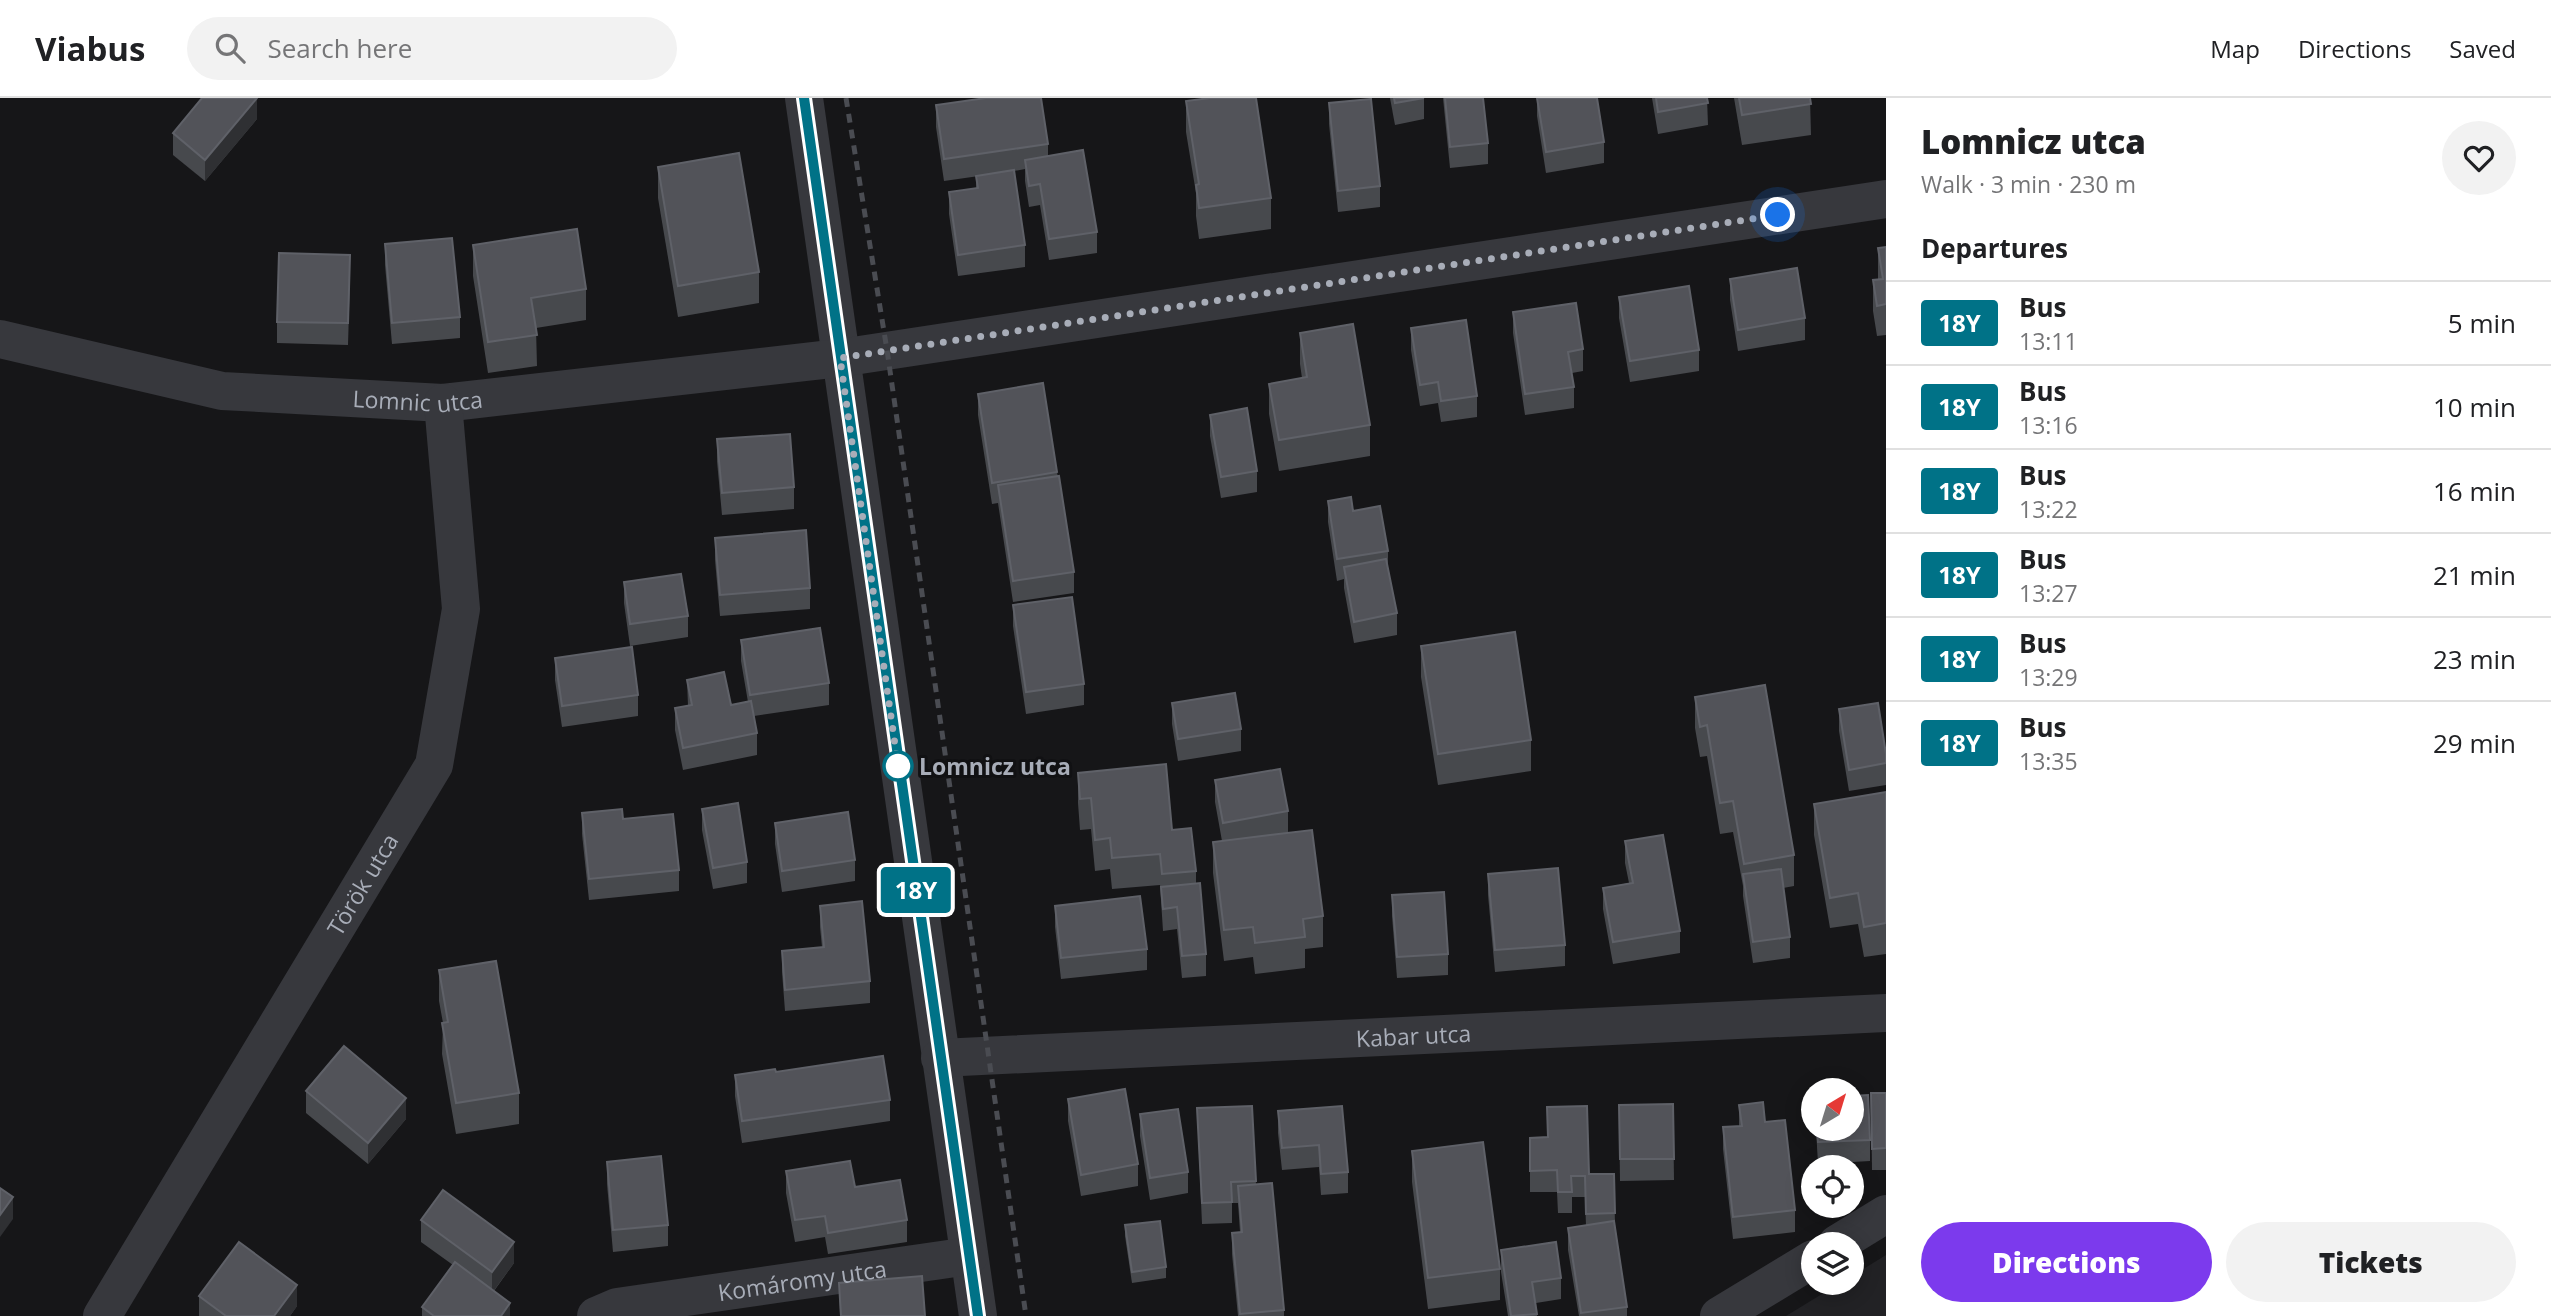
<!DOCTYPE html>
<meta charset="utf-8">
<style>
body{margin:0;font-family:"Open Sans",sans-serif;background:#f2f2f2;color:#202124;height:100vh;display:flex;flex-direction:column;font-size:26px;white-space:nowrap}
*{box-sizing:border-box;margin:0}
p{font-size:23px;color:#757577}
.icon{flex:none;width:38px;height:38px;fill:none;stroke:currentColor;stroke-width:2;stroke-linecap:round;stroke-linejoin:round}
.map{position:relative;flex:1;overflow:hidden}
.panel{display:flex;flex-direction:column;background:#fff;width:665px}
.panel>*{flex:none}
.badge{padding:0 14px;border-radius:5px;font-size:24px;line-height:46px}
.needle{width:46px;rotate:38deg}
.fabs{position:absolute;left:1801px;top:980px;display:grid;gap:14px}
.fabs a{display:grid;place-items:center;width:63px;height:63px;border-radius:50%;background:#fff;box-shadow:0 4px 18px #0003;font-size:35px}
.you{position:absolute;width:35px;height:35px;margin:-18px;border:5px solid #fff;border-radius:50%;background:#1a73e8;box-shadow:0 0 0 10px #1a73e833}
.map>.badge{position:absolute;translate:-50% -50%;box-shadow:0 0 0 4px #fff}
h2{padding:0 35px;font-size:26px;line-height:63px}
.round{display:grid;place-items:center;flex:none;width:74px;height:74px;border-radius:37px;background:#f2f2f2}
.headline{display:flex;align-items:center;justify-content:space-between;height:119px;padding:0 35px}
h1{font-size:33px;font-weight:800;line-height:52px}
.action{display:flex;gap:14px;margin-top:auto;padding:14px 35px}
.action a{flex:1;height:80px;border-radius:42px;background:#7c3aed;color:#fff;font-size:28px;font-weight:800;line-height:80px;text-align:center}
.action a+a{background:#f2f2f2;color:#202124}
ul{padding:0;list-style:none}
li{display:flex;align-items:center;gap:21px;height:84px;padding:0 35px;border-top:2px solid #e0e0e0}
li div{flex:1}
li b{display:block;font-size:26px}
li em{font-style:normal}
li .badge{min-width:77px;font-weight:700;text-align:center}
header{display:flex;align-items:center;gap:42px;box-sizing:border-box;height:98px;padding:0 35px;background:#fff;border-bottom:2px solid #e0e0e0}
header strong{font-size:33px}
nav{display:flex;gap:38px;margin-inline-start:auto;font-size:24px}
.search{width:490px;height:63px;background:#f2f2f2;display:flex;align-items:center;gap:18px;box-sizing:border-box;padding:0 24px;border-radius:38px;color:#757577;font-size:26px}
main{display:flex;flex:1;min-height:0}
.map>svg:first-child{display:block}
.built{fill:#222225}
.lines{fill:none;stroke-linecap:round;stroke-linejoin:round}
.minor{stroke:#37383d;stroke-width:38}
.rail{stroke:#4a4c52;stroke-width:5;stroke-dasharray:9 7;stroke-linecap:butt}
.wall{fill:#47494d}
.shaded-wall{fill:#2f3033}
.building{fill:#525359;stroke:#5f6168;stroke-width:2}
.line-casing{stroke:#fff;stroke-width:16}
.line{stroke:#007287;stroke-width:10}
.walk{stroke:#a8adb8;stroke-width:7;stroke-dasharray:0 12.6}
.stop-dot{fill:#fff;stroke:#007287;stroke-width:3.5}
.labels{text-anchor:middle;dominant-baseline:central;stroke-width:6;stroke-linejoin:round;paint-order:stroke}
.street-label{font-size:23px;fill:#a8adb8;stroke:#111113}
.stop-label{font-size:23px;font-weight:bold;fill:#a8adb8;stroke:#111113;text-anchor:start}
</style>
<header>
<strong>Viabus</strong>
<div class="search"><svg class="icon" aria-label="search" viewBox="0 0 24 24"><circle cx="10" cy="10" r="6"/><path d="M15 15l6 6"/></svg>Search here</div>
<nav><a>Map</a><a>Directions</a><a>Saved</a></nav>
</header>
<main>
<div class="map">
<svg width="1886" height="1218" viewBox="0 0 1886 1218">
<rect width="100%" height="100%" fill="#161618"/>
<path class="built" d="M1886,1157V1218H1786L1840,1185H1852V1178Z"/>
<g class="lines">
<g class="minor">
<path d="M804,0L978,1218"/>
<path id="s1" d="M0,241L222,293L443,305L840,260L1886,101"/>
<path id="s2" d="M940,960L1886,915"/>
<path d="M1837,1146L1886,1116"/>
<path id="s3" d="M102,1218L434,667L461,511L443,305"/>
<path id="s4" d="M596,1218L617,1209L969,1158"/>
<path d="M1719,1218L1813,1161"/>
</g>
<path class="rail" d="M846,0L887,252L1026,1218"/>
</g>
<g class="wall">
<path d="M1390,0H1424V21L1395,27Z"/>
<path d="M1443,0H1483L1488,45V66L1450,70Z"/>
<path d="M1537,0L1604,44V65L1546,75L1537,18Z"/>
<path d="M1652,0H1707L1708,27L1658,36Z"/>
<path d="M1734,0H1810L1811,37L1742,47Z"/>
<path d="M1186,3L1271,100V131L1199,141L1196,118V95L1186,34Z"/>
<path d="M1329,5L1380,88V109L1338,114L1329,26Z"/>
<path d="M936,7L1048,46V58L1097,134V155L1049,162L1040,107L1029,109L1025,83V71L1014,73L1025,147V169L958,178L949,116V94L976,90V78H979L944,83L936,29Z"/>
<path d="M257,21L205,83L173,57V35Z"/>
<path d="M658,69L759,174V205L678,219L658,100Z"/>
<path d="M385,146L460,219V240L392,246L385,167Z"/>
<path d="M473,147L586,191V222L536,230L537,268L488,275L473,178Z"/>
<path d="M1886,149V237L1877,238L1873,213V182L1878,181V150Z"/>
<path d="M350,179L348,247L277,245V224Z"/>
<path d="M1730,181L1805,220V242L1738,253L1730,202Z"/>
<path d="M1619,199L1699,252V273L1630,284L1619,220Z"/>
<path d="M1513,214L1583,251V273L1572,275L1574,289V310L1525,317L1513,235Z"/>
<path d="M1411,230L1477,298V319L1441,324L1438,305L1420,308L1411,252Z"/>
<path d="M1300,235L1370,327V358L1279,373L1269,316V286L1302,280L1300,266Z"/>
<path d="M978,296L1057,374L1074,474V495L1013,504L998,405L992,406L978,317Z"/>
<path d="M1210,317L1257,373V394L1221,400L1210,338Z"/>
<path d="M717,341L794,389V411L722,417L717,363Z"/>
<path d="M1328,403L1353,413L1388,453V469L1397,515V537L1354,545L1344,490V481L1337,483L1328,424Z"/>
<path d="M715,440L810,490V511L720,518L715,462Z"/>
<path d="M624,484L688,518V539L630,548L624,505Z"/>
<path d="M1013,507L1084,586V607L1026,616L1013,528Z"/>
<path d="M741,542L829,585V607L754,618L757,635V657L683,672L675,632V610L688,608L687,582L731,607L748,604L741,563Z"/>
<path d="M1421,548L1531,642V673L1438,687L1421,579Z"/>
<path d="M555,560L638,597V618L562,629L555,582Z"/>
<path d="M1695,599L1794,757V788L1783,790L1790,839V860L1753,865L1743,798V788L1733,734L1720,736L1707,658L1700,659L1695,630Z"/>
<path d="M1172,605L1241,631V653L1178,663L1172,626Z"/>
<path d="M1839,611L1886,656V687L1849,693L1839,633Z"/>
<path d="M1078,675L1172,732L1196,773V785L1206,856V878L1182,880L1177,831L1163,833L1160,787L1112,791L1110,771L1095,773L1091,731L1080,732L1078,705Z"/>
<path d="M1215,682L1288,713V735L1323,818V849L1305,851V870L1255,876L1253,859L1224,863L1213,775V744L1222,743L1215,704Z"/>
<path d="M1886,694V856L1864,859L1858,826L1830,830L1814,737V706Z"/>
<path d="M702,711L747,764V785L713,791L702,732Z"/>
<path d="M582,715L623,721L679,772V793L589,802L582,736Z"/>
<path d="M775,725L855,762V783L782,794L775,746Z"/>
<path d="M1625,743L1680,833V855L1613,866L1603,811V790L1629,785L1625,765Z"/>
<path d="M1488,776L1565,847V868L1495,874L1488,797Z"/>
<path d="M1392,797L1448,856V877L1397,880L1392,818Z"/>
<path d="M820,808L870,883V905L785,913L782,874V853L822,849L820,829Z"/>
<path d="M1055,808L1147,851V872L1061,881L1055,829Z"/>
<path d="M439,872L519,995V1026L456,1036L442,956L443,925L439,903Z"/>
<path d="M776,974L890,1002V1023L742,1045L735,998V977Z"/>
<path d="M306,993L406,1021L368,1066L306,1015Z"/>
<path d="M1871,995H1886V1072H1872Z"/>
<path d="M1068,1001L1138,1066V1088L1081,1098L1068,1023Z"/>
<path d="M1673,1006L1674,1082L1620,1083L1619,1007Z"/>
<path d="M1739,1007L1765,1024L1795,1112V1134L1733,1141L1723,1051V1029L1739,1028Z"/>
<path d="M1252,1008L1256,1086L1284,1212V1218H1238L1232,1156V1135L1240,1134L1238,1105H1232V1125L1202,1126L1197,1010Z"/>
<path d="M1342,1008L1348,1074V1095L1321,1097L1319,1069L1282,1072L1278,1035V1013Z"/>
<path d="M1547,1009L1589,1076H1614L1615,1127L1627,1209V1218H1579L1568,1152V1130L1586,1128L1585,1099H1572V1115H1558L1557,1094H1530V1040L1547,1039Z"/>
<path d="M1140,1016L1188,1074V1095L1150,1102L1140,1038Z"/>
<path d="M1816,1031H1852L1870,1042V1063L1818,1066Z"/>
<path d="M1412,1053L1500,1171V1202L1428,1211L1412,1084Z"/>
<path d="M607,1064L668,1127V1148L613,1154L607,1086Z"/>
<path d="M786,1073L855,1089L907,1122V1144L828,1156L825,1139L795,1144L786,1095Z"/>
<path d="M421,1122L514,1165L494,1193L510,1218H422V1209L453,1167L421,1144Z"/>
<path d="M1125,1127L1166,1169V1180L1132,1185L1125,1138Z"/>
<path d="M1501,1152L1561,1180V1201L1536,1205L1537,1218H1508L1501,1174Z"/>
<path d="M839,1185L925,1218H840Z"/>
<path d="M199,1198L297,1208L290,1218H199Z"/>
</g>
<g class="shaded-wall">
<path d="M257,0V21L205,83V62Z"/>
<path d="M406,1000V1021L368,1066V1045Z"/>
<path d="M13,1099V1121L0,1139V1117Z"/>
<path d="M514,1144V1165L492,1195V1174Z"/>
<path d="M297,1187V1208L290,1218H274Z"/>
<path d="M510,1205V1218H501Z"/>
</g>
<g class="building">
<path d="M202,0H257L205,62L173,35Z"/>
<path d="M986,0H1041L1048,46L944,61L936,7Z"/>
<path d="M1210,0H1256L1271,100L1199,110L1196,87L1199,86L1186,3Z"/>
<path d="M1394,0H1424L1395,5Z"/>
<path d="M1445,0H1483L1488,45L1450,49Z"/>
<path d="M1537,0H1597L1604,44L1546,54Z"/>
<path d="M1656,0H1707L1708,5L1658,14Z"/>
<path d="M1739,0H1810L1811,6L1742,17Z"/>
<path d="M1371,1L1380,88L1338,93L1329,5Z"/>
<path d="M1083,52L1097,134L1049,141L1040,86L1029,88L1025,62Z"/>
<path d="M739,55L759,174L678,188L658,69Z"/>
<path d="M1014,72L1025,147L958,157L949,94L978,90L976,78Z"/>
<path d="M577,131L586,191L531,200L537,237L488,244L473,147Z"/>
<path d="M452,140L460,219L392,225L385,146Z"/>
<path d="M1886,149V206L1877,208L1873,182L1883,181L1878,150Z"/>
<path d="M279,155L350,157L348,225L277,224Z"/>
<path d="M1797,170L1805,220L1738,232L1730,181Z"/>
<path d="M1689,188L1699,252L1630,263L1619,199Z"/>
<path d="M1576,205L1583,251L1568,254L1574,289L1525,296L1513,214Z"/>
<path d="M1466,222L1477,298L1441,303L1438,284L1420,287L1411,230Z"/>
<path d="M1353,226L1370,327L1279,342L1269,286L1307,279L1300,235Z"/>
<path d="M1043,285L1057,374L992,385L978,296Z"/>
<path d="M1247,310L1257,373L1221,379L1210,317Z"/>
<path d="M790,336L794,389L722,395L717,341Z"/>
<path d="M1059,378L1074,474L1013,483L998,387Z"/>
<path d="M1351,399L1353,413L1380,408L1388,453L1337,461L1328,403Z"/>
<path d="M806,432L810,490L720,497L715,440Z"/>
<path d="M1386,461L1397,515L1354,524L1344,469Z"/>
<path d="M681,476L688,518L630,526L624,484Z"/>
<path d="M1072,499L1084,586L1026,594L1013,507Z"/>
<path d="M820,530L829,585L750,597L741,542Z"/>
<path d="M1515,534L1531,642L1438,656L1421,548Z"/>
<path d="M632,549L638,597L562,608L555,560Z"/>
<path d="M724,574L731,607L751,603L757,635L683,650L675,610L692,607L687,582Z"/>
<path d="M1765,587L1794,757L1744,766L1733,703L1720,705L1707,627L1700,629L1695,599Z"/>
<path d="M1235,595L1241,631L1178,641L1172,605Z"/>
<path d="M1878,605L1886,656V665L1849,672L1839,611Z"/>
<path d="M1166,666L1172,732L1191,730L1196,773L1162,776L1160,756L1112,760L1110,740L1095,742L1091,700L1080,701L1078,675Z"/>
<path d="M1280,671L1288,713L1223,725L1215,682Z"/>
<path d="M1886,694V825L1864,829L1858,795L1830,800L1814,706Z"/>
<path d="M738,705L747,764L713,770L702,711Z"/>
<path d="M622,711L623,721L673,716L679,772L589,781L582,715Z"/>
<path d="M848,714L855,762L782,773L775,725Z"/>
<path d="M1312,732L1323,818L1303,821L1305,839L1255,845L1253,829L1224,832L1213,744Z"/>
<path d="M1663,737L1680,833L1613,844L1603,790L1633,785L1625,743Z"/>
<path d="M1558,770L1565,847L1495,852L1488,776Z"/>
<path d="M1781,771L1790,839L1753,844L1743,776Z"/>
<path d="M1200,785L1206,856L1182,858L1177,809L1163,811L1161,789Z"/>
<path d="M1444,794L1448,856L1397,859L1392,797Z"/>
<path d="M1140,798L1147,851L1061,860L1055,808Z"/>
<path d="M862,803L870,883L785,892L782,853L824,849L820,808Z"/>
<path d="M496,863L519,995L456,1005L442,925L448,924L439,872Z"/>
<path d="M344,948L406,1000L368,1045L306,993Z"/>
<path d="M883,958L890,1002L742,1023L735,977L775,971L776,974Z"/>
<path d="M1125,991L1138,1066L1081,1077L1068,1001Z"/>
<path d="M1871,995H1886V1050L1872,1051Z"/>
<path d="M1868,997L1870,1042L1818,1044L1817,1031H1852V998Z"/>
<path d="M1763,1004L1765,1024L1785,1022L1795,1112L1733,1119L1723,1029L1742,1028L1739,1007Z"/>
<path d="M1673,1006L1674,1061H1620L1619,1007Z"/>
<path d="M1252,1008L1256,1083L1231,1084L1232,1104L1202,1105L1197,1010Z"/>
<path d="M1342,1008L1348,1074L1321,1076L1319,1047L1282,1050L1278,1013Z"/>
<path d="M1587,1008L1589,1076H1614L1615,1115L1586,1116L1585,1078H1571L1572,1094H1558L1557,1072L1530,1073V1040L1548,1039L1547,1009Z"/>
<path d="M1178,1011L1188,1074L1150,1080L1140,1016Z"/>
<path d="M1483,1044L1500,1171L1428,1180L1412,1053Z"/>
<path d="M661,1058L668,1127L613,1132L607,1064Z"/>
<path d="M850,1063L855,1089L900,1082L907,1122L828,1135L825,1118L795,1122L786,1073Z"/>
<path d="M1272,1085L1284,1212L1240,1216L1232,1135L1242,1134L1238,1088Z"/>
<path d="M0,1090L13,1099L0,1117Z"/>
<path d="M443,1092L514,1144L492,1174L421,1122Z"/>
<path d="M1160,1123L1166,1169L1132,1174L1125,1127Z"/>
<path d="M1614,1123L1627,1209L1581,1215L1568,1130Z"/>
<path d="M239,1144L297,1187L274,1218H226L199,1198Z"/>
<path d="M1556,1144L1561,1180L1532,1184L1537,1216L1511,1218L1501,1152Z"/>
<path d="M455,1164L510,1205L501,1218H434L422,1209Z"/>
<path d="M922,1178L925,1218H841L839,1185Z"/>
</g>
<g class="lines">
<g class="line-casing">
<path id="line" d="M804,0L978,1218"/>
</g>
<use href="#line" class="line"/>
<path class="walk" d="M898,668L840,260L1778,117"/>
</g>
<circle class="stop-dot" cx="898" cy="668" r="14"/>
<g class="labels">
<g class="street-label">
<text stroke="none"><textPath href="#s1" startOffset="424">Lomnic utca</textPath></text>
<text stroke="none"><textPath href="#s3" startOffset="504">Török utca</textPath></text>
<text stroke="none"><textPath href="#s2" startOffset="474">Kabar utca</textPath></text>
<text stroke="none"><textPath href="#s4" startOffset="210">Komáromy utca</textPath></text>
</g>
<g class="stop-label">
<text x="919" y="668">Lomnicz utca</text>
</g>
</g>
</svg>
<div class="fabs">
<a><svg class="needle" viewBox="-14 -14 28 28"><path d="M0-13l5 13h-10z" fill="#e53935"/><path d="M0 13l5-13h-10z" fill="#757577"/></svg></a>
<a><svg class="icon" aria-label="locate" viewBox="0 0 24 24"><circle cx="12" cy="12" r="6"/><path d="M12 2v4M12 18v4M2 12h4M18 12h4"/></svg></a>
<a><svg class="icon" aria-label="layers" viewBox="0 0 24 24"><path d="M12 4l9 5-9 5-9-5zM3 14l9 5 9-5"/></svg></a>
</div>
<div class="you" style="left:1778px;top:117px"></div>
<b class="badge" style="left:916px;top:792px;background:#007287;color:#fff">18Y</b>
</div>
<section class="panel">
<div class="headline"><div><h1>Lomnicz utca</h1><p>Walk · 3 min · 230 m</p></div><a class="round"><svg class="icon" aria-label="heart" viewBox="0 0 24 24"><path d="M12 20l-8-8c-3-5 5-10 8-4 3-6 11-1 8 4z"/></svg></a></div>
<h2>Departures</h2>
<ul>
<li><span class="badge" style="background:#007287;color:#fff">18Y</span><div><b>Bus</b><p>13:11</p></div><em>5 min</em></li>
<li><span class="badge" style="background:#007287;color:#fff">18Y</span><div><b>Bus</b><p>13:16</p></div><em>10 min</em></li>
<li><span class="badge" style="background:#007287;color:#fff">18Y</span><div><b>Bus</b><p>13:22</p></div><em>16 min</em></li>
<li><span class="badge" style="background:#007287;color:#fff">18Y</span><div><b>Bus</b><p>13:27</p></div><em>21 min</em></li>
<li><span class="badge" style="background:#007287;color:#fff">18Y</span><div><b>Bus</b><p>13:29</p></div><em>23 min</em></li>
<li><span class="badge" style="background:#007287;color:#fff">18Y</span><div><b>Bus</b><p>13:35</p></div><em>29 min</em></li>
</ul>
<div class="action"><a>Directions</a><a>Tickets</a></div>
</section>
</main>
